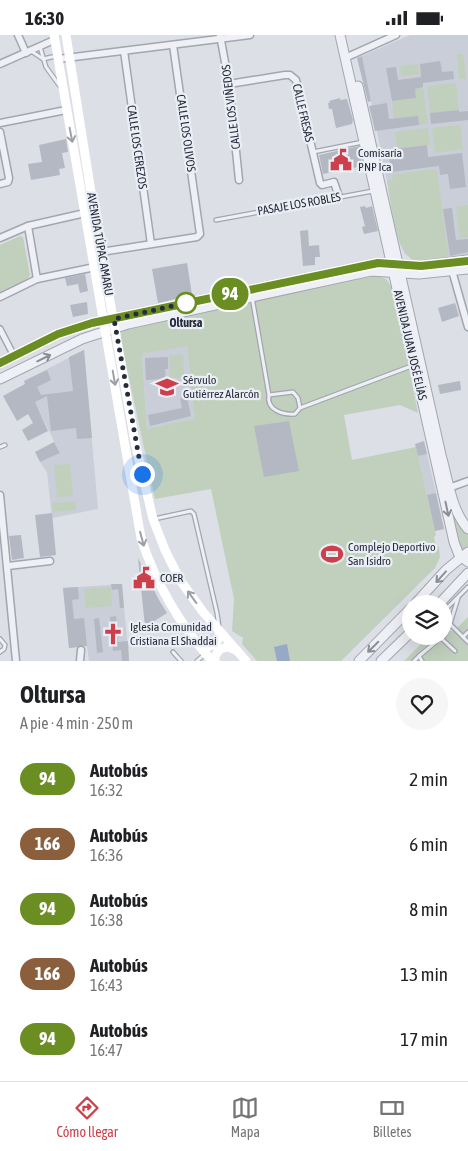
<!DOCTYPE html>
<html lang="es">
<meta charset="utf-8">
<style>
body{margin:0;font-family:"Asap Condensed",sans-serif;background:#f6f6f6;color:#202124;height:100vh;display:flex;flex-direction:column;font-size:19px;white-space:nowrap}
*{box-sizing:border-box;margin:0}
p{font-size:16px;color:#757577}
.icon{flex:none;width:28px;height:28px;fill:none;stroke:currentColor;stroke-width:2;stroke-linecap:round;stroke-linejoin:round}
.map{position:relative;height:626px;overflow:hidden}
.panel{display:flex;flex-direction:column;background:#fff;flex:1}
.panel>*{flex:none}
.badge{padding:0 10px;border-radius:16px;font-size:18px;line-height:32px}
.tools{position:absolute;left:402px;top:560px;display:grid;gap:10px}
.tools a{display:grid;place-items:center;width:50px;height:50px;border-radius:50%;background:#fff;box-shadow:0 5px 20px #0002;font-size:25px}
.you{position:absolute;width:25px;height:25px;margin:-12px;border:4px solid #fff;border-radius:50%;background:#1a73e8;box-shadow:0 0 0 8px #1a73e833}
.map>.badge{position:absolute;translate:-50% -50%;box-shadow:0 0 0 2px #fff}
.round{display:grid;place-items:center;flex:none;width:52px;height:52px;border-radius:26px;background:#f6f6f6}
.headline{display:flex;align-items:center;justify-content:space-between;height:85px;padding:0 20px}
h1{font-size:24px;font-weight:700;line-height:38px}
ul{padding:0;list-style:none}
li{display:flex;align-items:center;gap:15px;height:65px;padding:0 20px}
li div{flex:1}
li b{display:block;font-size:19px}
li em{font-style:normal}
li .badge{min-width:55px;font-weight:700;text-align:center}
.status{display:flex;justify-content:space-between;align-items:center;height:35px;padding:0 25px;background:#fff;direction:ltr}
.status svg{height:14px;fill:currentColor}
.tabs{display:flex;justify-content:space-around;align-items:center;height:70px;border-top:1px solid #e0e0e0;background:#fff;font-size:14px;color:#757577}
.tabs a{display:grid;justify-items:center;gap:2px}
.tabs .active{color:#cd3f4a}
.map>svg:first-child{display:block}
.built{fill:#caced8}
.green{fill:#c0d0bd;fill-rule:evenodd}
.water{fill:#96aac7}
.building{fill:#b3b8c3}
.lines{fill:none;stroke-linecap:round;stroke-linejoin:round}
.service-casing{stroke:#a2a6b0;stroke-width:5.5}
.pedestrian-casing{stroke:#a2a6b0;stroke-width:8}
.minor-casing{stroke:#a2a6b0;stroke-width:9}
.tertiary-casing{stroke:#a2a6b0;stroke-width:11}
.service{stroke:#eef0f5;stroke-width:3}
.pedestrian{stroke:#eef0f5;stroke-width:5}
.minor{stroke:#eef0f5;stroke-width:6}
.tertiary{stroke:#eef0f5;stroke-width:9}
.secondary{stroke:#fff;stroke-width:9}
.oneway{stroke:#9da0a7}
.oneway2{stroke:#8a8e98}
.line-casing{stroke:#fff;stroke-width:11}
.line{stroke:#6b8e23;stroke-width:8}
.walk{stroke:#262c3c;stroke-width:5;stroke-dasharray:0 9}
.stop-dot{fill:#fff;stroke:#6b8e23;stroke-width:2.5}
.labels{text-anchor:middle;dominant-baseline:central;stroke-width:4.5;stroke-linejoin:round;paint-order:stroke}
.street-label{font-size:12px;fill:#262c3c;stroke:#ebeef4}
.poi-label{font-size:12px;fill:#262c3c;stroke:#ebeef4;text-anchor:start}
.stop-label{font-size:12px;font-weight:bold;fill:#262c3c;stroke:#ebeef4}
</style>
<div class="status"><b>16:30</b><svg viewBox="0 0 49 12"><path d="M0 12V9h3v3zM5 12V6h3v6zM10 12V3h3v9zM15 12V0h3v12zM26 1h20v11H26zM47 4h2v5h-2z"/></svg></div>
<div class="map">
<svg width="468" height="626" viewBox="0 0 468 626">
<rect width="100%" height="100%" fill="#dcdfe6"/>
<g class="built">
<path d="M410,0H468V221L415,226L405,219L399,207L362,21Z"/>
<path d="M187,310L194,385L147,394L142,319Z"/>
<path d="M84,315L98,474L52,483L47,437L40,427L60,418L24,346Z"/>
<path d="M427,419L436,458L427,460L418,421Z"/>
<path d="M122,549L129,626H89L87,611L69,613L63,553Z"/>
</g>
<g class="green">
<path d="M457,19H463L466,44H459Z"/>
<path d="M418,29L419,39L401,41L400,31Z"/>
<path d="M456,48L459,75L430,78L427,51Z"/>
<path d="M423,52L428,89L419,90L418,81L394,84L392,66L416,63L415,54Z"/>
<path d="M460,90L463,114L435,118L432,93Z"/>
<path d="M428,93L430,110L397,114L395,97Z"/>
<path d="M434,134L437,136L449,224C440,225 427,228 418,227C395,223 391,165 387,146L393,145L392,140Z"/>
<path d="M468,170V202L460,203L456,172Z"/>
<path d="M20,201L23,202L30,240L27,244L0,257V210Z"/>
<path d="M372,238L386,244L393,254L418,378L400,370L344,380L352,425L416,412L436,500L434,502L436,511L439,512L440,522L435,533L341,626H257L242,609L243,603L232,596L234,564L211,454L155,464L120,301L124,293ZM187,311L194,384L147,394L142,319Z"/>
<path d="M183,319L184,343H170L169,320Z"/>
<path d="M70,429L73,461L57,462L54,430Z"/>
<path d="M75,466L76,475L53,477L52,468Z"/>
<path d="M450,470L468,498V511L462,517L456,507Z"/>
<path d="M111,552L112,571L86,573L84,554Z"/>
<path d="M468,582V626H404L429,601H444V596H454Z"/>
</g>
<path class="water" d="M287,609L290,626H277L274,612Z"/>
<g class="building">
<path d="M362,21L371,66L368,67L357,23Z"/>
<path d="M440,26L442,37L453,36L454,44L423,48V52L415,54L416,63L392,66L386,33L396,32L398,45L421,42L420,29Z"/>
<path d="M340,63V65L347,64L353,85L352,89L336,93L332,74H329L328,68H330L329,66Z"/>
<path d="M387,68L389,84L418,81L419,90L375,96L369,71Z"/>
<path d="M459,75V77L468,76V85L431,89L430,78Z"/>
<path d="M66,104L68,117L62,118L65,133L59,134L60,140L31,145L28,129L42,127L39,110Z"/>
<path d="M427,110L428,122L462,118L466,152L450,154L448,139L440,140L439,131L391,137L388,115Z"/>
<path d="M359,111L363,131L323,139L319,120Z"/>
<path d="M365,171L366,173L372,171L378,196L364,199L362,192L365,191L360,172Z"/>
<path d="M452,173L456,205L468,204V217L450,221L443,174Z"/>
<path d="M308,195L309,211L319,210L320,222H315V230L303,231L300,196Z"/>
<path d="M187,228L192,260L158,268L152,234Z"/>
<path d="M85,239L88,256L80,258L78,249L67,251L65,243Z"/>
<path d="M87,267L88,279L73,282L70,270Z"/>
<path d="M455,268L459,281L442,287L438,273Z"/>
<path d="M84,315L92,403L77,404L76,393L51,396L47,361L35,367L48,396L28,406L22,395L33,388L28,379L17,386L3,361L25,349L24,346L47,335L51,345L37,352L41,360L73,356L69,322Z"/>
<path d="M168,322V334H165L166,350L176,356L172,362L158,353L164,344L146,345L145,323Z"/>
<path d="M460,346L461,355L440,359L438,350Z"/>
<path d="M187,362L191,381L150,391L148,380L182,373L180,363Z"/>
<path d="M289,386L299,436L264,442L254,391Z"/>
<path d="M424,406L427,419L418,421L415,409Z"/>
<path d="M54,407L60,418L40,427L35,417Z"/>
<path d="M436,458L444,494L435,496L427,460Z"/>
<path d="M52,478L56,520L40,522L35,480Z"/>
<path d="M21,500L24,523L12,525L9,501Z"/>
<path d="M138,523L159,565L167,578L145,592Z"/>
<path d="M111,549H122L124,573H120L118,554L112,555Z"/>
<path d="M78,552L79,564L72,565L74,584L84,583L87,611L69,613L63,553Z"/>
<path d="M116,581L118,607L128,606L129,626H122L121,615L113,616L110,582Z"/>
<path d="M99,583L103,617L97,618L94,584Z"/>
</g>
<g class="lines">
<g class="service-casing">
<g id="service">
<path d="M40,12L46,32L59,50"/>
<path d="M31,16L43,24L56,21"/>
<path d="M313,117L363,107"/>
<path d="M216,185L373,156"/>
<path d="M252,262L269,360L293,357L298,363L300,373"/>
<path d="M269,360C266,375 283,380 295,379L300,373L414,330"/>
<path d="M0,412L5,410"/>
<path d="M154,484L191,476L194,479L217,578L219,592"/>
<path d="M458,563L450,589L468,607"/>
<path d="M444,576L468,552"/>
<path d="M444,601L450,589"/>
<path d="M463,602L468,597"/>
<path d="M441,603L455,616"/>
<path d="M0,604L5,610L4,614L0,617"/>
<path d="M173,617L181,626"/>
<path d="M197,626L205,619"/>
<path d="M414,626L419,621"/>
<path d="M422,626L419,621L443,601"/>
</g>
</g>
<g class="pedestrian-casing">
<path id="pedestrian" d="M0,294L14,321"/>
</g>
<g class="minor-casing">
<g id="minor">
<path d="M18,0L26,18"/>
<path d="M220,0L229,49L239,145"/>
<path d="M124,16L151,209"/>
<path d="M345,23L396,0"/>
<path d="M58,24L250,0"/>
<path d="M0,29L54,5"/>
<path d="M229,49L285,40H290L296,45L320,148L322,150L334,147L339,162"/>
<path d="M0,88L66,75"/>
<path d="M0,97L9,143L8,147L0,149"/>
<path d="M28,191L37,244"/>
<path d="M0,203L28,191L94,176"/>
<path d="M101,217L197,202L200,199L173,10"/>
<path d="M451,232L468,292"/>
<path d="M0,262L37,244L95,232"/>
<path d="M446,454L468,446"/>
<path d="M0,460L16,626"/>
<path d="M8,531L50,526"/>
<path d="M80,626L81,615"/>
</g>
</g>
<g class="tertiary-casing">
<g id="tertiary">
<path d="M340,0L454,507L459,520L468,527"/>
<path d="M358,51L441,420C448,444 451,475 468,494"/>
<path d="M0,328L58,299L92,288L378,228L421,231L468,225"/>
<path d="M0,344L82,304L128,289L371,236L419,239L468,234"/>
<path d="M415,569L446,535L468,517"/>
<path d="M439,569L468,538"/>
<path d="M359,626L411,573"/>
<path d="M381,626L411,597"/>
</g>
</g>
<use href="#service" class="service"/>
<use href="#pedestrian" class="pedestrian"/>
<use href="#minor" class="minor"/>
<use href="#tertiary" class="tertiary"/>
<g class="secondary">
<path d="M54,0L141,503C156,549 180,590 212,626"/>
<path d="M66,0L94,176L135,407L153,484L165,515L180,545L203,577L246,626"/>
<path d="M199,610L205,612C215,611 220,606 219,596"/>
<path d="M215,626V621L220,614L228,612L236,615"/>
</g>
</g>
<defs><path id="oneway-shaft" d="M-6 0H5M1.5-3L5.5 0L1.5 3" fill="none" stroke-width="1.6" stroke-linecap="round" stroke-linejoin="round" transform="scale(1.25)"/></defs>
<g class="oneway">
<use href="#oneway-shaft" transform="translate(71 100) rotate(79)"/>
<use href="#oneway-shaft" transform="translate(114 343) rotate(80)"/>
<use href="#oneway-shaft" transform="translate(142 504) rotate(75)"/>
<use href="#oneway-shaft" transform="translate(192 562) rotate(-126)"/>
</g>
<g class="oneway2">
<use href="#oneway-shaft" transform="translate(44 323) rotate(-26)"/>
<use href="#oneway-shaft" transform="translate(447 474) rotate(78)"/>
<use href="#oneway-shaft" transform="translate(441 542) rotate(132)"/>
<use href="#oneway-shaft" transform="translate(373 612) rotate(135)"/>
</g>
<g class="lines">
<g class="line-casing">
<path id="line" d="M0,328L58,299L92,288L378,228L421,231L468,226"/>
</g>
<use href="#line" class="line"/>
<path class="walk" d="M142,439L114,284L186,268"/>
</g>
<defs>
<g id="civic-bare" transform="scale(1.725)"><path d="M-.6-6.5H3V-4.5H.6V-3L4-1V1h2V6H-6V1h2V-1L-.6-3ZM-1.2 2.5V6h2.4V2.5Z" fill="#cd3f4a" stroke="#ebeef4" stroke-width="2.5" paint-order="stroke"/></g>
<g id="university-bare" transform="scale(1.725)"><path d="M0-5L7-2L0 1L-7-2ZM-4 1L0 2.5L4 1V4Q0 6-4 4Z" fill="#cd3f4a" stroke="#ebeef4" stroke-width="2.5" paint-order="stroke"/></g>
<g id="stadium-bare" transform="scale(1.725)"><path d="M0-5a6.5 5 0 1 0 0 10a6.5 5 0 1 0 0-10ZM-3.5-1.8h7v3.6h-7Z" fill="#cd3f4a" stroke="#ebeef4" stroke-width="2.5" paint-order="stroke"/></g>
<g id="church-bare" transform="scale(1.725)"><path d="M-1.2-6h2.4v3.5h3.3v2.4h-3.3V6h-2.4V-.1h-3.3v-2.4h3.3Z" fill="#cd3f4a" stroke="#ebeef4" stroke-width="2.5" paint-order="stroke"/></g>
</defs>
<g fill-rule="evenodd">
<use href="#civic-bare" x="341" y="125"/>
<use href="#university-bare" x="167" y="352"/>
<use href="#stadium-bare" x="332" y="519"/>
<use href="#civic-bare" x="144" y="543"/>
<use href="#church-bare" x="113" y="599"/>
</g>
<circle class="stop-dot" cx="186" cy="268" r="10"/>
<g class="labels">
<g class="street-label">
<text transform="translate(231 72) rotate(-97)">CALLE LOS VIÑEDOS</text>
<text transform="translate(303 78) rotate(77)">CALLE FRESAS</text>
<text transform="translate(186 98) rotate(82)">CALLE LOS OLIVOS</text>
<text transform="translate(137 112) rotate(82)">CALLE LOS CEREZOS</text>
<text transform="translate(299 169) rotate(-10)">PASAJE LOS ROBLES</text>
<text transform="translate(100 209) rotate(80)">AVENIDA TÚPAC AMARU</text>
<text transform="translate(410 310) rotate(77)">AVENIDA JUAN JOSÉ ELÍAS</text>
</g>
<g class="poi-label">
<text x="358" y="118">Comisaría<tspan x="358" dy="14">PNP Ica</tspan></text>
<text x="183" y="345">Sérvulo<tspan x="183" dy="14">Gutiérrez Alarcón</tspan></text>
<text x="348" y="512">Complejo Deportivo<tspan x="348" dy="14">San Isidro</tspan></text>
<text x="160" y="543">COER</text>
<text x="130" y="592">Iglesia Comunidad<tspan x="130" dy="14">Cristiana El Shaddai</tspan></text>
</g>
<g class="stop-label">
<text x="186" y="288">Oltursa</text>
</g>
</g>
</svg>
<div class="tools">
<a><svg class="icon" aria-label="layers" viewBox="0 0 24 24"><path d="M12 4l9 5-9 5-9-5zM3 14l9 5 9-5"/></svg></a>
</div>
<div class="you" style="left:142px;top:439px"></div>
<b class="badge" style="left:230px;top:259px;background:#6b8e23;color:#fff">94</b>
</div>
<section class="panel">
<div class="headline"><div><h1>Oltursa</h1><p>A pie · 4 min · 250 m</p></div><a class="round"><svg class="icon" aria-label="heart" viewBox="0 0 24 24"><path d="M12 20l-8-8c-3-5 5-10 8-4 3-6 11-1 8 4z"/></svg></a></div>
<ul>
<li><span class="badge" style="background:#6b8e23;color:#fff">94</span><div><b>Autobús</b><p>16:32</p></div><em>2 min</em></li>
<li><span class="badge" style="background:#8b5e3c;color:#fff">166</span><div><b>Autobús</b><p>16:36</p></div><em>6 min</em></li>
<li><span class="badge" style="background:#6b8e23;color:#fff">94</span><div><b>Autobús</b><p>16:38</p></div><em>8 min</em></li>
<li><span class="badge" style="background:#8b5e3c;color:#fff">166</span><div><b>Autobús</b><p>16:43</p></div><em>13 min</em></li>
<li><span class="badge" style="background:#6b8e23;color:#fff">94</span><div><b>Autobús</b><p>16:47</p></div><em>17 min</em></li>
</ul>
</section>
<nav class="tabs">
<a class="active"><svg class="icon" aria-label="directions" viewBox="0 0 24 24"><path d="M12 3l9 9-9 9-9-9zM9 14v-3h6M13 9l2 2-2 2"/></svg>Cómo llegar</a>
<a><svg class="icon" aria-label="map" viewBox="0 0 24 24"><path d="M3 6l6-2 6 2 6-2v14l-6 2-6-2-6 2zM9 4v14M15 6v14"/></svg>Mapa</a>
<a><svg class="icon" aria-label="tickets" viewBox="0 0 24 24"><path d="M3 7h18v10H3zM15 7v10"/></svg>Billetes</a>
</nav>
